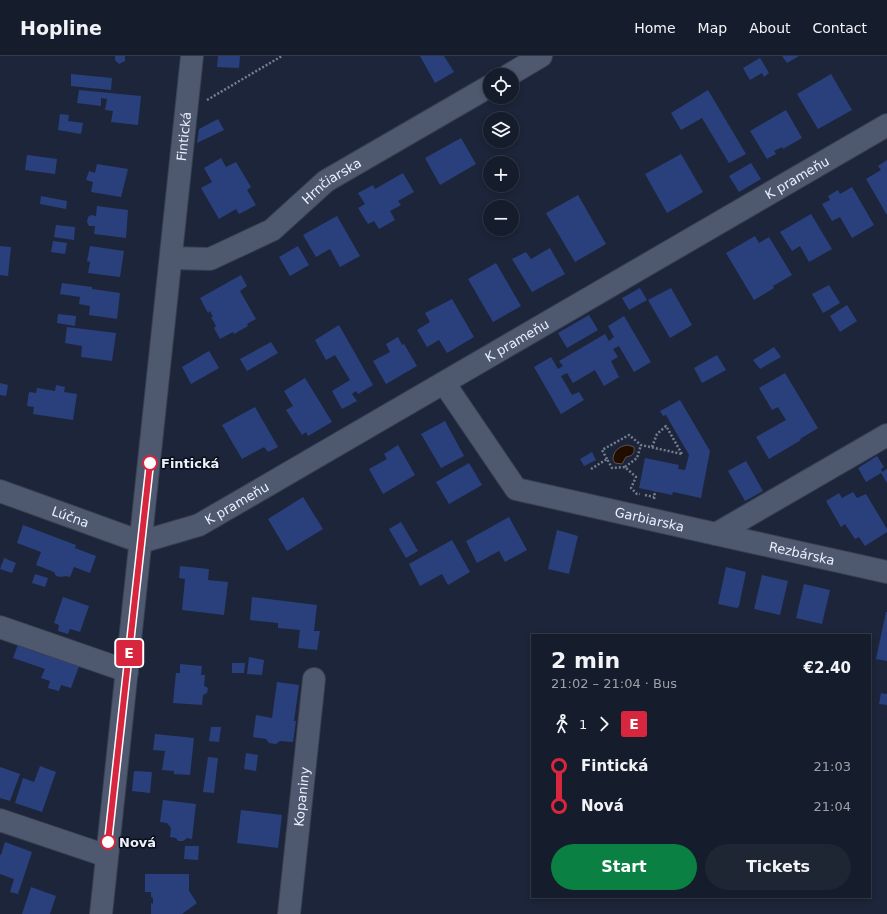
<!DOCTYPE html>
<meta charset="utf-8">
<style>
body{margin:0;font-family:"DejaVu Sans",sans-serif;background:#1e2533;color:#f1f3f6;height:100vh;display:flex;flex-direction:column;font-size:15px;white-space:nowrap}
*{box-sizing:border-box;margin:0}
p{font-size:13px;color:#9da1a9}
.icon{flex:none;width:22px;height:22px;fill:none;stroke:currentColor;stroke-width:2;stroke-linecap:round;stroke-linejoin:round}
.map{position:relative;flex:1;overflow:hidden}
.details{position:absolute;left:531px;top:578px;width:340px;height:264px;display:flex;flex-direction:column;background:#151c2b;border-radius:0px;box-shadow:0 2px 6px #0003,0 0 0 1px #343a47}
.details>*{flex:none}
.badge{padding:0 8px;border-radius:3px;font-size:14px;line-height:26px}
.tools{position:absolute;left:483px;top:12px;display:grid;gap:8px}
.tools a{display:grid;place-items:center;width:36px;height:36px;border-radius:50%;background:#151c2b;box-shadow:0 2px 6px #0003,0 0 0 1px #343a47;font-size:20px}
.map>.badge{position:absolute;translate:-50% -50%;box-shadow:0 0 0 2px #fff}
.legs{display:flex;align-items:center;gap:6px;height:44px;padding:0 20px;font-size:13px}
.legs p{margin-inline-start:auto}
.summary{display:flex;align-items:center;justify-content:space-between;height:68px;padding:0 20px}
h1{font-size:22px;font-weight:800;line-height:30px}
.action{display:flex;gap:8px;margin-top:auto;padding:8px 20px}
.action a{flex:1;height:46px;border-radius:24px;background:#0b8043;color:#fff;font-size:16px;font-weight:800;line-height:46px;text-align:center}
.action a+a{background:#1e2533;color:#f1f3f6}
ul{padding:0 20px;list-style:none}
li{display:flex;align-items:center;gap:14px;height:40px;font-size:15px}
li i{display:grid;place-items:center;width:6px;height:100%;margin:0 5px;background:currentColor}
li i::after{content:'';width:10px;height:10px;margin:-5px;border:3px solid;border-radius:50%;background:#151c2b}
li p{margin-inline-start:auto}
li:first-child i{background:linear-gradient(#0000 50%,currentColor 0)}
li:last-child i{background:linear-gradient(currentColor 50%,#0000 0)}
header{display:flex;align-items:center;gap:24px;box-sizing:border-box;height:56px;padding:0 20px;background:#151c2b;border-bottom:1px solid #343a47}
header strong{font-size:19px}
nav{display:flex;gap:22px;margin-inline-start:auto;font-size:14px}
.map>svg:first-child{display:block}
.water{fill:#220e01;stroke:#5e524d}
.building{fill:#2a407d}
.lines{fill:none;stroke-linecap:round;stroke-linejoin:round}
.minor-casing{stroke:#393f51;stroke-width:24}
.path{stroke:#777e90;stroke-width:2.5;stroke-dasharray:2 2;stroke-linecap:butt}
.minor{stroke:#4e586f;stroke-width:22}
.line-1-casing{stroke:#fff;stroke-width:9}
.line-1{stroke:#d7263d;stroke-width:6}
.stop-1-dot{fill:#fff;stroke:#d7263d;stroke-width:2}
.labels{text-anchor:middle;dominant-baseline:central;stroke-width:3;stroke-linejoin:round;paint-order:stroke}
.street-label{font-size:13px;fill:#eaf0fe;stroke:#0a0e17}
.stop-label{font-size:13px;font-weight:bold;fill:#eaf0fe;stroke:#0a0e17;text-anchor:start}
</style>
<header>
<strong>Hopline</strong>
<nav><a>Home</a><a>Map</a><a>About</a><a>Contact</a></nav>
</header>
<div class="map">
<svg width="887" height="858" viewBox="0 0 887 858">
<rect width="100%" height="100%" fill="#1c2539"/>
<path class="water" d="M628,389L634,391C635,398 632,400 626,401L622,408L615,407L613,404C613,395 619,390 628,389Z"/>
<g class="building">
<path d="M115,0H125V5L119,8L115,4Z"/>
<path d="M218,0H240L239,12L217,11Z"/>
<path d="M420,0H444L454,16L435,27Z"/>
<path d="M782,0H799L787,7Z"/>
<path d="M760,2L769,17L764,21L762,17L750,24L743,12Z"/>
<path d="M71,18L112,22L111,34L71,30Z"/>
<path d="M831,18L852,54L818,73L797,38Z"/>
<path d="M79,34L141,40L138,69L111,66L113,55L105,54L107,43L101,42V50L77,47Z"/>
<path d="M708,34L746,98L729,107L702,62L681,74L671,57Z"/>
<path d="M786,54L802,82L783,93L782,91L774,95L776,98L767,103L750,75Z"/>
<path d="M60,58L69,59L68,65L83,67L81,78L58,74Z"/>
<path d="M218,63L224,74L197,87L199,73Z"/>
<path d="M461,82L476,108L440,129L425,102Z"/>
<path d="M681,98L703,136L667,157L645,118Z"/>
<path d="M27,99L57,103L55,118L25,114Z"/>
<path d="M221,102L226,111L236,106L251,131L247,134L256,149L239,158L236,153L219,163L201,132L212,126L204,112Z"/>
<path d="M887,104V159L866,123L881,114L878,110Z"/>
<path d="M751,107L761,123L739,136L729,120Z"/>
<path d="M97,108L128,113L121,141L91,136L93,126L86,124L89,115L95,117Z"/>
<path d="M403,117L414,136L398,145L401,149L390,155L395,164L379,173L374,165L368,168L358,152L365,148L358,137L373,129L375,133Z"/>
<path d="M852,131L874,169L852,182L840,161L832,165L822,148L830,144L828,140L838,134L840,138Z"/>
<path d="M578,139L606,188L575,206L546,157Z"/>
<path d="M41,140L67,145L66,153L40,148Z"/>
<path d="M97,150L128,154L126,182L94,178L95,170H89L87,166L88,161L91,159L96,160Z"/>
<path d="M811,158L832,193L809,206L800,190L792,195L780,176Z"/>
<path d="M337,160L360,200L340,211L330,193L316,201L303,179Z"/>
<path d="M56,169L75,171L74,184L54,181Z"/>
<path d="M755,180L759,187L769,181L792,219L773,230L774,232L754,244L726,197Z"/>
<path d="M53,185L67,187L65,198L51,196Z"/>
<path d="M0,190L11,191L8,220L0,219Z"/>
<path d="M90,190L124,195L120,221L88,217L90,206L87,205Z"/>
<path d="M298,190L309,209L290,220L279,201Z"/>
<path d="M550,192L565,218L532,236L512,203L526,196L531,203Z"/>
<path d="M496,207L521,250L493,266L468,223Z"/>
<path d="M241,219L247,230L240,235L256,263L247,268L248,270L234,278L233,276L220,283L214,272L216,270L211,261H213L210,255L208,257L200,242Z"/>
<path d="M62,227L92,231V233L120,237L117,263L89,259L90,250L79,248L80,241L60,238Z"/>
<path d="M829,229L840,247L823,257L812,238Z"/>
<path d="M640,232L647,244L629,254L622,242Z"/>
<path d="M671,232L692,269L670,282L648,244Z"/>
<path d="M452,243L474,281L447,297L439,284L427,291L417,274L430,266L425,257Z"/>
<path d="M847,249L857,265L840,276L830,260Z"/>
<path d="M58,258L76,260L75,270L57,267Z"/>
<path d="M589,259L598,274L567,292L558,277Z"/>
<path d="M624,260L651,306L634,316L619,290L613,293L618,301L611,305L619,321L604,330L595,314L573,327L567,317L561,320L572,339L579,336L584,344L561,358L534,311L551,301L558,313L563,310L559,305L605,278L609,285L614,281L608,270Z"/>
<path d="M339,269L373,329L358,338L356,335L352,338L357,345L342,353L332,335L350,324L335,299L326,304L315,284Z"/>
<path d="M67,271L116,277L112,305L81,301L82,290L65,287Z"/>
<path d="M398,281L402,289L404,288L417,310L386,328L373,305L390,296L386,288Z"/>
<path d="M271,286L278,297L247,315L240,303Z"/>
<path d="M774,291L781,301L760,313L753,304Z"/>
<path d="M209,295L219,312L191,328L182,311Z"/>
<path d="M717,299L726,314L702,327L694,312Z"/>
<path d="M785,317L818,372L800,383L801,384L769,403L756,381L786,364L778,351L772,354L759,332Z"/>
<path d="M305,322L332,366L308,380L306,376L302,379L286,354L293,350L284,335Z"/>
<path d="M0,327L8,329L6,340L0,339Z"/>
<path d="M56,329L65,331L64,336L77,338L73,364L33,358L34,351L27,350L29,336L36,337L37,332L55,335Z"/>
<path d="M680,344L710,395L701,442L673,436L672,439L639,432L645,402L679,409L678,413L685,414L689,399L666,359L663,360L660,355Z"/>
<path d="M255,351L278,391L268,396L264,391L242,403L222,369Z"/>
<path d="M445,365L464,400L441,412L421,378Z"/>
<path d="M398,389L415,419L383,438L369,413L387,403L384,398Z"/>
<path d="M592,396L596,404L584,410L580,403Z"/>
<path d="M877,400L884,411L881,413L882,416L887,413V427L881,417L866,426L858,412Z"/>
<path d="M746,405L763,435L745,445L728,415Z"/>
<path d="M469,407L482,429L449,448L436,426Z"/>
<path d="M853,436L857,442L866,438L887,473V476L865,490L859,481L855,483L845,468L841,471L826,445L839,437L842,442Z"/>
<path d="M303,441L323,473L287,495L268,463Z"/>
<path d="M509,461L527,494L505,506L499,495L477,507L466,485Z"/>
<path d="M401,466L418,495L406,502L389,473Z"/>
<path d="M23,469L76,489L75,492L96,500L90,517L74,511L70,521L65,520L61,521L56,520L54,516L36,509L41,496L17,487Z"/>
<path d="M557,474L578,480L569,518L548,513Z"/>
<path d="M452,484L470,516L448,529L442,518L420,530L409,508Z"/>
<path d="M4,502L16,507L12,517L0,513Z"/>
<path d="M180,510L209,513L208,524L228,526L224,559L182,554L185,523L179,522Z"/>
<path d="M726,511L746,516L739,550L737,552L718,548Z"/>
<path d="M35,518L48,522L45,531L32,527Z"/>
<path d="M762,519L788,525L780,559L754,553Z"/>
<path d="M804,528L830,534L822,568L796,562Z"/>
<path d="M63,541L89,550L80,576L70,573L68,578L58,575L59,569L54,567Z"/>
<path d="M252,541L317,549L314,575H320L317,594L298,592L300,574L278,572V567L250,564Z"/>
<path d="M886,556H887V605L876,603Z"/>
<path d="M20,583L81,605L71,632L61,629L59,635L48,632L50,625L41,622L45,613L13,602Z"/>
<path d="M249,601L264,604L262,619L247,618Z"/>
<path d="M232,607H245L244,617H232Z"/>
<path d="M180,608L202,610L201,619H205L204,630L208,632L207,637L203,639L202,649L173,647L176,617H180Z"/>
<path d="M277,626L299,629L294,665H296L293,686L280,685L276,688L269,687L266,683L253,681L256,659L272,662Z"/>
<path d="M881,637L887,638V649L879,648Z"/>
<path d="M211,671H221L219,686L209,685Z"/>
<path d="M155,678L194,682L190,719L174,718V715L162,714L165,695L153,694Z"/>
<path d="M246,697L258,699L256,715L244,713Z"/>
<path d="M208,701L218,702L214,737L203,736Z"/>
<path d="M40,710L56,716L42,756L15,747L23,722L34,726Z"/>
<path d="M0,711L20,718L10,745L0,742Z"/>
<path d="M134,715L152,716L150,737L132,735Z"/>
<path d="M163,744L196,748L192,783L187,782L183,785H178L176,782L170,781L171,772L167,767L160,766Z"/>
<path d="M241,754L282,759L278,792L237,787Z"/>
<path d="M5,786L32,796L18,838L10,836L14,823L0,818V798L1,799Z"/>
<path d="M185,790H199L198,804L184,803Z"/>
<path d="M145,818H189V835L197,847L182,858H151V847L153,848V842L151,841V836H145Z"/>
<path d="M31,831L56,840L50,858H22Z"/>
</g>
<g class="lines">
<g class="minor-casing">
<g id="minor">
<path d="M509,19L541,0"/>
<path id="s1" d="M171,202L210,203L272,174L326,125L490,30"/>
<path id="s2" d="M444,327L516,433L716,478L887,379"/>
<path id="s3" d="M0,435L141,486L199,469L887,69"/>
<path id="s4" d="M716,478L887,516"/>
<path d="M0,571L127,615"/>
<path d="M0,764L107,800"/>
<path id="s5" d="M101,858L192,0"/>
<path id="s6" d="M289,858L314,623"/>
</g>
</g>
<g class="path">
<path d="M207,44L282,0"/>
<path d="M652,391L657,378L666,370L682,398"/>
<path d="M607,403L602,394L629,379L641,389L682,398"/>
<path d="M625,411L637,402L641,389"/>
<path d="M591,413L607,403L612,412L625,411L636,421L631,432L637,438H640"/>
<path d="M645,439L654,441"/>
<path d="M654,443L655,435"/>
</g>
<use href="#minor" class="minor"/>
</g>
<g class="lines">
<g class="line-1-casing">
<path id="line-1" d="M108,786L150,407"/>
</g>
<use href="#line-1" class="line-1"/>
</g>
<g class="stop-1-dot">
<circle cx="150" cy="407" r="7"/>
<circle cx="108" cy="786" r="7"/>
</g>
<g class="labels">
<g class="street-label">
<text stroke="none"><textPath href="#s5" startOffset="782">Fintická</textPath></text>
<text stroke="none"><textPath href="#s3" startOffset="902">K prameňu</textPath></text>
<text stroke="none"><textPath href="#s1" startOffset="185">Hrnčiarska</textPath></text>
<text stroke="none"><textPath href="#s3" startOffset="578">K prameňu</textPath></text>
<text stroke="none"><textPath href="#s3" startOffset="254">K prameňu</textPath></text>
<text stroke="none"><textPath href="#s3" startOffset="75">Lúčna</textPath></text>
<text stroke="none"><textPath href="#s2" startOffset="265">Garbiarska</textPath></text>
<text stroke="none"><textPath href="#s4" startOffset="88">Rezbárska</textPath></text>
<text stroke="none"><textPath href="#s6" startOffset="118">Kopaniny</textPath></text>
</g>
<g class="stop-label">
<text x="161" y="407">Fintická</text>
<text x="119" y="786">Nová</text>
</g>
</g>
</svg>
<div class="tools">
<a><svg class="icon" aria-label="locate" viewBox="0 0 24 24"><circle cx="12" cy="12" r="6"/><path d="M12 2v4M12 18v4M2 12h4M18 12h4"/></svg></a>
<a><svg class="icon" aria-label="layers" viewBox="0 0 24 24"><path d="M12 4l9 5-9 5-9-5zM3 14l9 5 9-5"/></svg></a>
<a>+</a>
<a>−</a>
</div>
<b class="badge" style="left:129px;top:597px;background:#d7263d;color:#fff">E</b>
<section class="details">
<div class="summary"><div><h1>2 min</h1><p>21:02 – 21:04 · Bus</p></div><b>€2.40</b></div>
<div class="legs"><svg class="icon" aria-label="walk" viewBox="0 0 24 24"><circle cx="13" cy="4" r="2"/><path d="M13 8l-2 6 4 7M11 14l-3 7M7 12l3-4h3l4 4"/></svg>1<svg class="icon" aria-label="forward" viewBox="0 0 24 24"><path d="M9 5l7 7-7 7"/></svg><b class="badge" style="background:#d7263d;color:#fff">E</b></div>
<ul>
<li><i style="color:#d7263d"></i><b>Fintická</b><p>21:03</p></li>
<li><i style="color:#d7263d"></i><b>Nová</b><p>21:04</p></li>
</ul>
<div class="action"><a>Start</a><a>Tickets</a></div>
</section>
</div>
